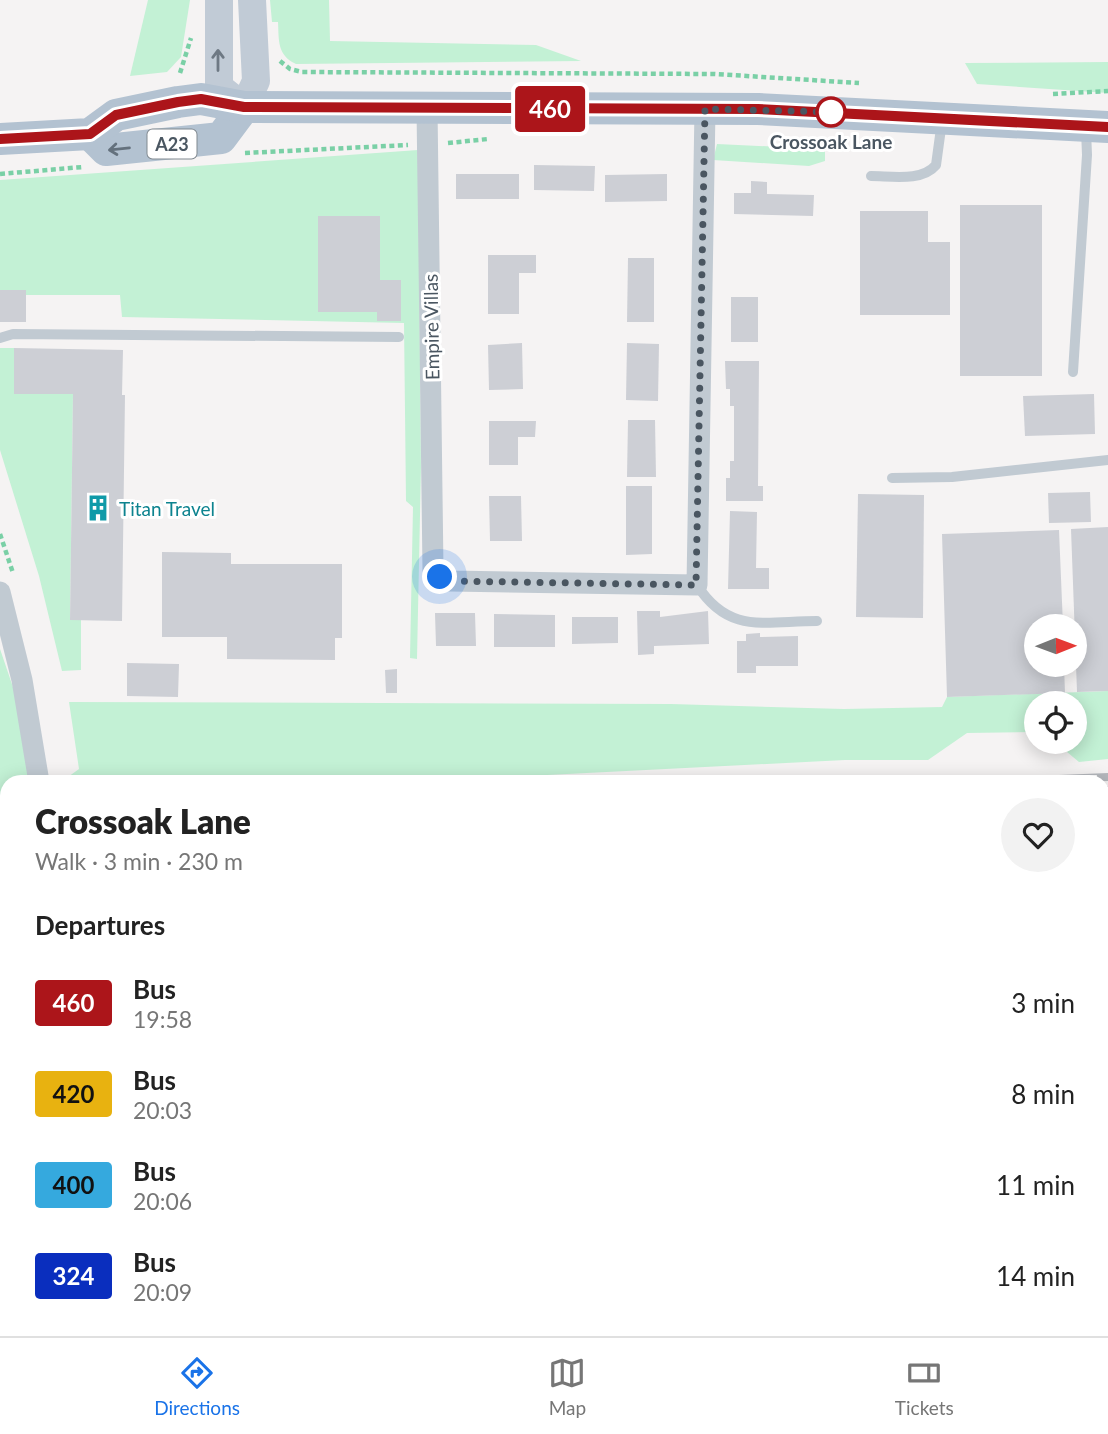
<!DOCTYPE html>
<meta charset="utf-8">
<style>
body{margin:0;font-family:Lato,sans-serif;background:#f2f2f2;color:#222;height:100vh;display:flex;flex-direction:column;font-size:26px;white-space:nowrap}
*{box-sizing:border-box;margin:0}
p{font-size:23px;color:#767676}
.icon{flex:none;width:38px;height:38px;fill:none;stroke:currentColor;stroke-width:2;stroke-linecap:round;stroke-linejoin:round}
.map{position:relative;flex:1;overflow:hidden}
.sheet{position:absolute;left:0px;top:775px;width:1110px;height:562px;display:flex;flex-direction:column;background:#fff;border-radius:21px 21px 0 0;box-shadow:0 4px 18px #0003}
.sheet>*{flex:none}
.badge{padding:0 14px;border-radius:5px;font-size:24px;line-height:46px}
.needle{width:46px;rotate:89deg}
.controls{position:absolute;left:1024px;top:614px;display:grid;gap:14px}
.controls a{display:grid;place-items:center;width:63px;height:63px;border-radius:50%;background:#fff;box-shadow:0 4px 18px #0003;font-size:35px}
.you{position:absolute;width:35px;height:35px;margin:-18px;border:5px solid #fff;border-radius:50%;background:#1a73e8;box-shadow:0 0 0 10px #1a73e833}
.map>.badge{position:absolute;translate:-50% -50%;box-shadow:0 0 0 4px #fff}
h2{padding:0 35px;font-size:26px;line-height:63px}
.round{display:grid;place-items:center;flex:none;width:74px;height:74px;border-radius:37px;background:#f2f2f2}
.headline{display:flex;align-items:center;justify-content:space-between;height:119px;padding:0 35px}
h1{font-size:33px;font-weight:800;line-height:52px}
ul{padding:0;list-style:none}
li{display:flex;align-items:center;gap:21px;height:91px;padding:0 35px}
li div{flex:1}
li b{display:block;font-size:26px}
li em{font-style:normal}
li .badge{min-width:77px;font-weight:700;text-align:center}
.tabs{display:flex;justify-content:space-around;align-items:center;height:98px;border-top:2px solid #e0e0e0;background:#fff;font-size:19px;color:#767676}
.tabs a{display:grid;justify-items:center;gap:4px}
.tabs .current{color:#1a73e8}
.map>svg:first-child{display:block}
.green{fill:#c3f1d5}
.building{fill:#cdcfd5}
.lines{fill:none;stroke-linecap:round;stroke-linejoin:round}
.path{stroke:#7ad0a6;stroke-width:4.5;stroke-dasharray:5 3.5;stroke-linecap:butt}
.lane{stroke:#c1cad2;stroke-width:10}
.street{stroke:#c1cad2;stroke-width:21}
.secondary{stroke:#c1cbd6;stroke-width:28}
.primary{stroke:#b3c2d1;stroke-width:32}
.rail-casing{stroke:#b5b8bd;stroke-width:8}
.rail{stroke:#fff;stroke-width:5;stroke-dasharray:16;stroke-linecap:butt}
.oneway{stroke:#6e7984}
.oneway2{stroke:#64717d}
.line-casing{stroke:#fff;stroke-width:16}
.line{stroke:#ac151a;stroke-width:10}
.walk{stroke:#4a5661;stroke-width:7;stroke-dasharray:0 12.6}
.stop-dot{fill:#fff;stroke:#ac151a;stroke-width:3.5}
.labels{text-anchor:middle;dominant-baseline:central;stroke-width:6;stroke-linejoin:round;paint-order:stroke}
.shield{fill:#fff;stroke:#808990;stroke-width:2}
.shield-label{font-size:18px;font-weight:bold;fill:#4a5661}
.stop-label{font-size:19px;font-weight:bold;fill:#4a5661;stroke:#fff}
.street-label{font-size:19px;fill:#4a5661;stroke:#fff}
.culture-label{font-size:19px;fill:#0d838f;stroke:#fff;text-anchor:start}
</style>
<div class="map">
<svg width="1108" height="1336" viewBox="0 0 1108 1336">
<rect width="100%" height="100%" fill="#f5f3f3"/>
<g class="green">
<path d="M148,0H190L181,57L167,72L130,76Z"/>
<path d="M270,0H329L330,41L536,45L581,61L296,64C277,55 279,41 278,22H272Z"/>
<path d="M1108,62V93L977,84L965,63Z"/>
<path d="M717,144L825,149V161L809,166L713,160Z"/>
<path d="M418,150L421,467L417,659L410,658L413,507L406,501L404,323L122,317L120,295H26V290H0V180Z"/>
<path d="M0,348H14V393L73,394L70,620H81V670L62,671L39,576L0,450Z"/>
<path d="M0,649L15,693L30,782H7V802H0Z"/>
<path d="M1108,691V759L1079,762L1055,742H1074V704H1036V732L967,733L928,760H845L411,782H61L79,769L69,702L671,704L844,709L942,707L947,697Z"/>
<path d="M1103,843H1108V937L1103,936Z"/>
<path d="M0,876H7V953L0,955Z"/>
<path d="M121,1330H165L167,1336H121Z"/>
</g>
<g class="building">
<path d="M534,165L595,166L594,191L534,190Z"/>
<rect x="456" y="174" width="63" height="25"/>
<path d="M667,174V201L605,202V175Z"/>
<path d="M751,181L767,182V194L814,195L813,216L734,214V193H751Z"/>
<rect x="960" y="205" width="82" height="171"/>
<path d="M860,211H928V242H950V315H860Z"/>
<path d="M318,216H380V280H401V321H377V312H318Z"/>
<path d="M488,255H536V273H519V314H488Z"/>
<path d="M628,258H654V322H627Z"/>
<rect x="0" y="290" width="26" height="32"/>
<rect x="731" y="297" width="27" height="45"/>
<path d="M522,343L523,389L489,390L488,345Z"/>
<path d="M627,343L659,344L658,401L626,400Z"/>
<path d="M14,348L123,350L122,395H125L122,621L70,620L73,394H14Z"/>
<path d="M725,361H759L758,486H763V501H726V478H730V461H734V406H730V389H726Z"/>
<path d="M1094,394L1095,434L1025,436L1023,396Z"/>
<path d="M628,420H655L656,477H627Z"/>
<path d="M489,421H536L535,437H518V465H489Z"/>
<path d="M626,486H652V554L626,555Z"/>
<path d="M1090,492L1091,522L1049,523L1048,493Z"/>
<path d="M858,494L924,495L923,618L856,617Z"/>
<path d="M489,496H521L522,541H490Z"/>
<path d="M730,511L757,512L756,568H769V589H728Z"/>
<path d="M1108,527V691L1077,692L1071,529Z"/>
<path d="M1059,530L1063,626H1036V665H1064L1065,693L947,697L942,534Z"/>
<path d="M162,552L231,553V564H342V638H335V660L227,659V637H162Z"/>
<path d="M637,611H660V617L708,611L709,644L654,646V654L638,655Z"/>
<path d="M435,613H475L476,646H436Z"/>
<path d="M494,614L555,615V647H494Z"/>
<path d="M572,617H618V643L572,644Z"/>
<path d="M760,633V637L798,636V666H756V673H737V641H746V634Z"/>
<path d="M127,663L179,664L178,697L127,696Z"/>
<path d="M397,669V693H386L385,670Z"/>
</g>
<g class="lines">
<g class="path">
<path d="M280,61L290,69L302,72L715,74L859,83"/>
<path d="M180,73L191,38"/>
<path d="M1053,94L1108,91"/>
<path d="M448,143L488,139"/>
<path d="M245,153L408,145"/>
<path d="M0,174L83,167"/>
<path d="M0,534L13,573"/>
</g>
<g class="lane">
<path d="M871,176C891,176 922,182 936,165L942,121"/>
<path d="M0,338L13,334L399,337"/>
<path d="M1073,372L1087,155L1086,130"/>
<path d="M892,478L952,477L1108,460"/>
<path d="M697,585C729,635 765,621 817,621"/>
</g>
<g class="street">
<path d="M427,108L433,570L440,577L450,581L697,585L705,109"/>
<path d="M0,592L22,680L39,782"/>
<path d="M103,1336V1330"/>
</g>
<path class="secondary" d="M219,0V87L244,107L256,81L252,0"/>
<g class="primary">
<path d="M90,134L106,150L221,138L244,107"/>
<path d="M0,139L90,134L116,115L178,102L201,99L244,107L758,109L1108,127"/>
</g>
<g class="rail-casing">
<g id="rail">
<path d="M985,782L1108,777"/>
<path d="M1102,790H1108"/>
<path d="M1102,804L1108,803"/>
<path d="M0,812H7"/>
<path d="M1102,820L1108,819"/>
<path d="M0,825H7"/>
<path d="M0,838H7"/>
<path d="M0,853L7,852"/>
</g>
</g>
<use href="#rail" class="rail"/>
</g>
<defs><path id="oneway-shaft" d="M-6 0H5M1.5-3L5.5 0L1.5 3" fill="none" stroke-width="1.6" stroke-linecap="round" stroke-linejoin="round" transform="scale(1.75)"/></defs>
<use class="oneway" href="#oneway-shaft" transform="translate(218 60) rotate(-90)"/>
<use class="oneway2" href="#oneway-shaft" transform="translate(119 149) rotate(174)"/>
<g class="lines">
<g class="line-casing">
<path id="line" d="M0,139L90,134L116,115L178,102L201,99L244,107L758,109L1108,127"/>
</g>
<use href="#line" class="line"/>
<path class="walk" d="M440,577L450,581L696,585L705,109L831,112"/>
</g>
<defs>
<g id="building-bare" transform="scale(2.1)"><path d="M-4-6H4V6H1V3H-1V6H-4ZM-2.5-4.3h1.7v1.8h-1.7ZM.8-4.3h1.7v1.8H.8ZM-2.5-1h1.7V.8h-1.7ZM.8-1h1.7V.8H.8Z" fill="#0f9aa8" stroke="#fff" stroke-width="2.5" paint-order="stroke"/></g>
</defs>
<g fill-rule="evenodd">
<use href="#building-bare" x="98" y="508"/>
</g>
<circle class="stop-dot" cx="831" cy="112" r="14"/>
<g class="labels">
<rect class="shield" x="147.5" y="129.5" width="49" height="29" rx="5"/>
<g class="shield-label">
<text x="172" y="144">A23</text>
</g>
<g class="stop-label">
<text x="831" y="141">Crossoak Lane</text>
</g>
<g class="street-label">
<text transform="translate(431 327) rotate(-91)">Empire Villas</text>
</g>
<g class="culture-label">
<text x="119" y="508">Titan Travel</text>
</g>
</g>
</svg>
<div class="controls">
<a><svg class="needle" viewBox="-14 -14 28 28"><path d="M0-13l5 13h-10z" fill="#e53935"/><path d="M0 13l5-13h-10z" fill="#767676"/></svg></a>
<a><svg class="icon" aria-label="locate" viewBox="0 0 24 24"><circle cx="12" cy="12" r="6"/><path d="M12 2v4M12 18v4M2 12h4M18 12h4"/></svg></a>
</div>
<div class="you" style="left:440px;top:577px"></div>
<b class="badge" style="left:550px;top:109px;background:#ac151a;color:#fff">460</b>
<section class="sheet">
<div class="headline"><div><h1>Crossoak Lane</h1><p>Walk · 3 min · 230 m</p></div><a class="round"><svg class="icon" aria-label="heart" viewBox="0 0 24 24"><path d="M12 20l-8-8c-3-5 5-10 8-4 3-6 11-1 8 4z"/></svg></a></div>
<h2>Departures</h2>
<ul>
<li><span class="badge" style="background:#ac151a;color:#fff">460</span><div><b>Bus</b><p>19:58</p></div><em>3 min</em></li>
<li><span class="badge" style="background:#e8b210;color:#111">420</span><div><b>Bus</b><p>20:03</p></div><em>8 min</em></li>
<li><span class="badge" style="background:#35a9de;color:#111">400</span><div><b>Bus</b><p>20:06</p></div><em>11 min</em></li>
<li><span class="badge" style="background:#0a2ebe;color:#fff">324</span><div><b>Bus</b><p>20:09</p></div><em>14 min</em></li>
</ul>
</section>
</div>
<nav class="tabs">
<a class="current"><svg class="icon" aria-label="directions" viewBox="0 0 24 24"><path d="M12 3l9 9-9 9-9-9zM9 14v-3h6M13 9l2 2-2 2"/></svg>Directions</a>
<a><svg class="icon" aria-label="map" viewBox="0 0 24 24"><path d="M3 6l6-2 6 2 6-2v14l-6 2-6-2-6 2zM9 4v14M15 6v14"/></svg>Map</a>
<a><svg class="icon" aria-label="tickets" viewBox="0 0 24 24"><path d="M3 7h18v10H3zM15 7v10"/></svg>Tickets</a>
</nav>
